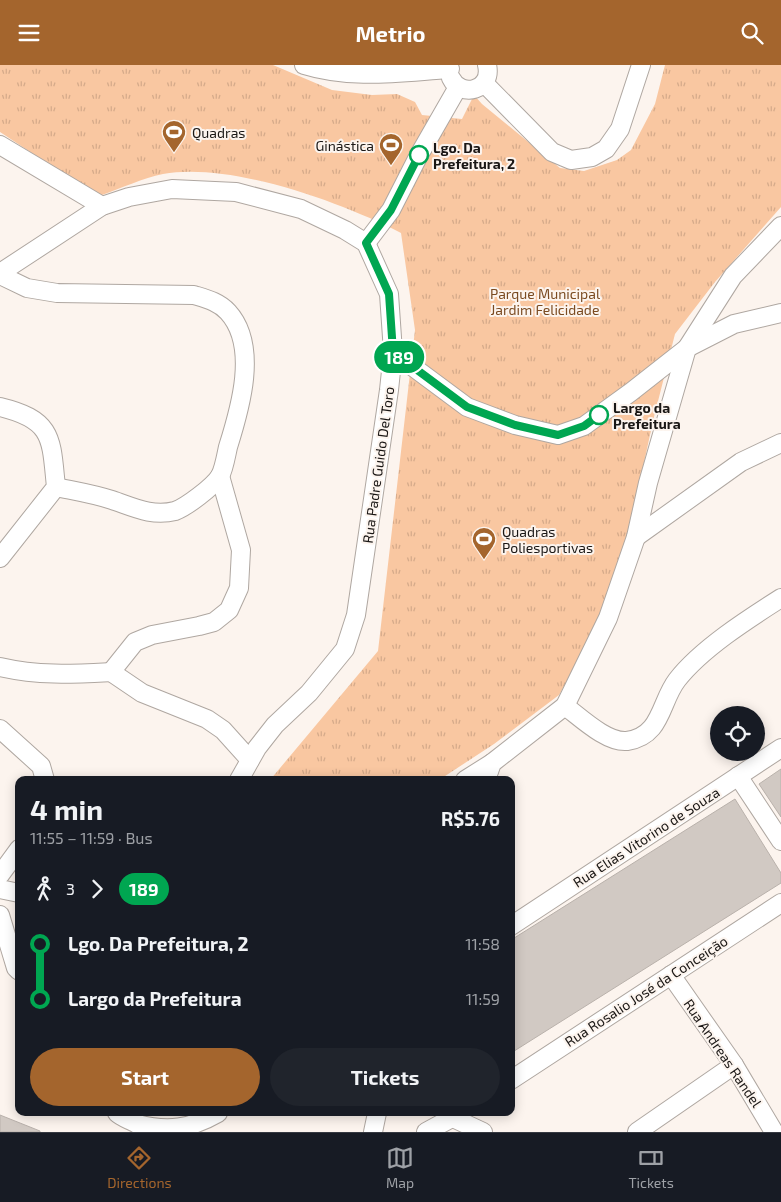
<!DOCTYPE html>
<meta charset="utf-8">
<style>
body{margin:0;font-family:"Exo 2",sans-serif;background:#20242c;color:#f1f3f6;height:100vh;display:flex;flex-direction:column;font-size:19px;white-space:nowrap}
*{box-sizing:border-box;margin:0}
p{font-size:16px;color:#9ea1a6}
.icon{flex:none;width:28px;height:28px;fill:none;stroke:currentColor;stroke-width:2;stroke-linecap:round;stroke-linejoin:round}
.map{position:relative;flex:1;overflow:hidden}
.details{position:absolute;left:15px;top:711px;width:500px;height:340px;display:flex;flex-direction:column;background:#171b24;border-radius:10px;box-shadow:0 2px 12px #0003}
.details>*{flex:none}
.badge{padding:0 10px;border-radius:16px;font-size:18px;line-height:32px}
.controls{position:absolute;left:710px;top:641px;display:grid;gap:10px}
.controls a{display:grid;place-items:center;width:55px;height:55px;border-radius:50%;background:#171b24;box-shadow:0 2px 12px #0003;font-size:25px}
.map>.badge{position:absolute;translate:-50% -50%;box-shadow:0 0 0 2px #fff}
.legs{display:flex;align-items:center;gap:8px;height:55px;padding:0 15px;font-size:16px}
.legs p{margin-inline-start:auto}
.summary{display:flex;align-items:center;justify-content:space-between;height:85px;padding:0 15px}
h1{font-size:28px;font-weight:700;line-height:38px}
.button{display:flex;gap:10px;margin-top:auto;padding:10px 15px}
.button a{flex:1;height:58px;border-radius:30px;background:#a4652d;color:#fff;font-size:20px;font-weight:700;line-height:58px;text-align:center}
.button a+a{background:#20242c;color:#f1f3f6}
ul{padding:0 15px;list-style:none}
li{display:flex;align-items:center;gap:18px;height:55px;font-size:19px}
li i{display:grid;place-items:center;width:8px;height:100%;margin:0 6px;background:currentColor}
li i::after{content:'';width:12px;height:12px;margin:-6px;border:4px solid;border-radius:50%;background:#171b24}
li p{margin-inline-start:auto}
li:first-child i{background:linear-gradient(#0000 50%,currentColor 0)}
li:last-child i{background:linear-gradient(currentColor 50%,#0000 0)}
header{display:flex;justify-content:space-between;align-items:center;height:65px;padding:0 15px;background:#a4652d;color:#fff;font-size:22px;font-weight:700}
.tabs{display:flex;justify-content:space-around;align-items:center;height:70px;border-top:1px solid #363941;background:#171b24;font-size:14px;color:#9ea1a6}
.tabs a{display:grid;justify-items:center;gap:2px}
.tabs .active{color:#a4652d}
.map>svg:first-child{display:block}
.park{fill:url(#park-tufts)}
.building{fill:#d1c9c3;stroke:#b9b1ab}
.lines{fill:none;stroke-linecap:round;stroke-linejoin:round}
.minor-casing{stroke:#afa7a1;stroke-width:20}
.minor{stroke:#fff;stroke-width:18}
.line-1-casing{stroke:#fff;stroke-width:11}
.line-1{stroke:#00a651;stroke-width:8}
.stop-1-dot{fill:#fff;stroke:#00a651;stroke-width:2.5}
.labels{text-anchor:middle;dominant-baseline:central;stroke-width:4;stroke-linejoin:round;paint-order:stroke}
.poi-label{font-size:14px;fill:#1a1715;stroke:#fcf4ee;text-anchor:start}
.stop-label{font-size:14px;font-weight:bold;fill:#1a1715;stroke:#fcf4ee;text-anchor:start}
.park-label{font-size:14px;fill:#7b4b21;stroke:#fcf4ee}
.street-label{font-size:14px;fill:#1a1715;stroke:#fcf4ee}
</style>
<header><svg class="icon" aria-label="menu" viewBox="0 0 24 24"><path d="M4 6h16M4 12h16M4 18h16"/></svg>Metrio<svg class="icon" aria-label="search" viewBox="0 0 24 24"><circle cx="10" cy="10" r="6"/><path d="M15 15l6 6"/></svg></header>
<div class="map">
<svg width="781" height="1067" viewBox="0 0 781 1067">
<defs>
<pattern id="park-tufts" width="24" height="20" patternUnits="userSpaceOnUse" patternTransform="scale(1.25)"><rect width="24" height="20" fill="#f9c7a1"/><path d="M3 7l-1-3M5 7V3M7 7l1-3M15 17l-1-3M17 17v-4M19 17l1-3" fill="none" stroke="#d5aa8a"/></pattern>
</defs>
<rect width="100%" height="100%" fill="#fcf4ee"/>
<path class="park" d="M0,0H273L332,25L372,30L397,29L415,37L422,50L462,54L474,30L482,39L560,103L584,106L617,95L631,85L655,39L665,0H781V142L715,217L675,269L653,356L623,495L587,581L559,630L494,679L439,715H270L378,586L415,265L401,168C341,137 231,97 163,109C143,113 122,123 102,130L94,129L0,67Z"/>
<g class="building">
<path d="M781,704V752L759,719Z"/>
<path d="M735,734L781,808V818L511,988V875Z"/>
<path d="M0,1050L40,1066V1067H0Z"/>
</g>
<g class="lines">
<g class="minor-casing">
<g id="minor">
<path d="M304,0C352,15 401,7 450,4"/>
<path d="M451,13C461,34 493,25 487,0"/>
<path d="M484,18L552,87L571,95L592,92L606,84L620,64L641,0"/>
<path d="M0,80L102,141"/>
<path d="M366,178L391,145L419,90L458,22"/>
<path d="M0,208L102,141L129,132L172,124L236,127L301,144L345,165L366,178L389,229L393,287L389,325L356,550L345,584L309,628L275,660L257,683L239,715"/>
<path d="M0,210L27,223L57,228L194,230C207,234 219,237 228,247C259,281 240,344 228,382C226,391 224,404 220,411C213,422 186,442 175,446C152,452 133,442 112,435C94,429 75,426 56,422"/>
<path d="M393,287L467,342L515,360L558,370L584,361L631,327L687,283L734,259L781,248"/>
<path d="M0,342C54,355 51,374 56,422L0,493"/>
<path d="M636,472L741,397L781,378"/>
<path d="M0,602C39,611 72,609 111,607"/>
<path d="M111,607L135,577L152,570L199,561L214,557L229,545L239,523L241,485L220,411"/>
<path d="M111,607L142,628L207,654L223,665L250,695"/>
<path d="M565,641C581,653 607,678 627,676C662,671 660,637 677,615C701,584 748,554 781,533"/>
<path d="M0,664L41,701L45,715"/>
<path d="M738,711L781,776"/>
<path d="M465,715L492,698"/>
<path d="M486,715L492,698L565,641L608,553L636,472L648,418L687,283L733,211L781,161"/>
<path d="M0,810L19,784"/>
<path d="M0,824L19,828"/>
<path d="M0,850L16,903L19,906"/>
<path d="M511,861L781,683"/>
<path d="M671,910L734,1000L774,1067"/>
<path d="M511,1015L781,838"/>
<path d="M117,1048C122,1053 131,1055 137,1059C168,1067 190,1064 218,1048"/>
<path d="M453,1053L483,1067"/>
<path d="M373,1067L377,1048"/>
<path d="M426,1067L461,1048"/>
<path d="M637,1067L734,1000"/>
</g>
</g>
<use href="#minor" class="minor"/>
</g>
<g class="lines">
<g class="line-1-casing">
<path id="line-1" d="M419,90L391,145L366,178L389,229L393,287L467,342L515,360L558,370L584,361L599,350"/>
</g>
<use href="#line-1" class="line-1"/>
</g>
<defs>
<g id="stadium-pin" transform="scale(1.25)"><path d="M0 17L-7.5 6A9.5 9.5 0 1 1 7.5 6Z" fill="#a4652d" stroke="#fcf4ee"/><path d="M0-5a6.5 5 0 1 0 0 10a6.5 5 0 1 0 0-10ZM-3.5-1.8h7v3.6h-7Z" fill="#fff"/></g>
</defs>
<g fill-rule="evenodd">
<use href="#stadium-pin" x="174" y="67"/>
<use href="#stadium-pin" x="391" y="80"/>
<use href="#stadium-pin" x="484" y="474"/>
</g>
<g class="stop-1-dot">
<circle cx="419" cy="90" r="9"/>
<circle cx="599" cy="350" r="9"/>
</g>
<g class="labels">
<g class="poi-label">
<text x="192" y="67">Quadras</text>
<text x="374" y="80" text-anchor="end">Ginástica</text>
<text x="502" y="466">Quadras<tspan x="502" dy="16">Poliesportivas</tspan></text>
</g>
<g class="stop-label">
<text x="433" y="82">Lgo. Da<tspan x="433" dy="16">Prefeitura, 2</tspan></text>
<text x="613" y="342">Largo da<tspan x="613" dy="16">Prefeitura</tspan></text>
</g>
<g class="park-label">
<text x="545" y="228">Parque Municipal<tspan x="545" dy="16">Jardim Felicidade</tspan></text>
</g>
<g class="street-label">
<text transform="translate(378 400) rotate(-82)">Rua Padre Guido Del Toro</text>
<text transform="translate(646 772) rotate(-33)">Rua Elias Vitorino de Souza</text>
<text transform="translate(646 926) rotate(-33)">Rua Rosalio José da Conceição</text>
<text transform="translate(723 988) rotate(56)">Rua Andreas Randel</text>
</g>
</g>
</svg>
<div class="controls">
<a><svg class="icon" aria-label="locate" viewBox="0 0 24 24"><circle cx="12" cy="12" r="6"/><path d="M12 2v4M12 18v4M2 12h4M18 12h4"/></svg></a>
</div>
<b class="badge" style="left:399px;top:292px;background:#00a651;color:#fff">189</b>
<section class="details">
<div class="summary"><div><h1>4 min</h1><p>11:55 – 11:59 · Bus</p></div><b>R$5.76</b></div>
<div class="legs"><svg class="icon" aria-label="walk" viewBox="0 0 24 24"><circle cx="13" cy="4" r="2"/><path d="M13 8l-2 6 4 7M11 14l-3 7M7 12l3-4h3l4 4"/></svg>3<svg class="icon" aria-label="forward" viewBox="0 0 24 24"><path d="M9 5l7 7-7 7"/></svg><b class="badge" style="background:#00a651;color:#fff">189</b></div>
<ul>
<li><i style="color:#00a651"></i><b>Lgo. Da Prefeitura, 2</b><p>11:58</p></li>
<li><i style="color:#00a651"></i><b>Largo da Prefeitura</b><p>11:59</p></li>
</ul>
<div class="button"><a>Start</a><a>Tickets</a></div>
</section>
</div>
<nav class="tabs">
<a class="active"><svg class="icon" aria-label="directions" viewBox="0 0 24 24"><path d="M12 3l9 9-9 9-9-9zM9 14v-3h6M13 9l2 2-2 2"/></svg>Directions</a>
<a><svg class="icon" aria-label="map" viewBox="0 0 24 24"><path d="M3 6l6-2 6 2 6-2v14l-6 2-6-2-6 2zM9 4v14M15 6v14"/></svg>Map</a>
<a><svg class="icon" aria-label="tickets" viewBox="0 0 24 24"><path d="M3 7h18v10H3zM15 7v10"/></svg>Tickets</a>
</nav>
